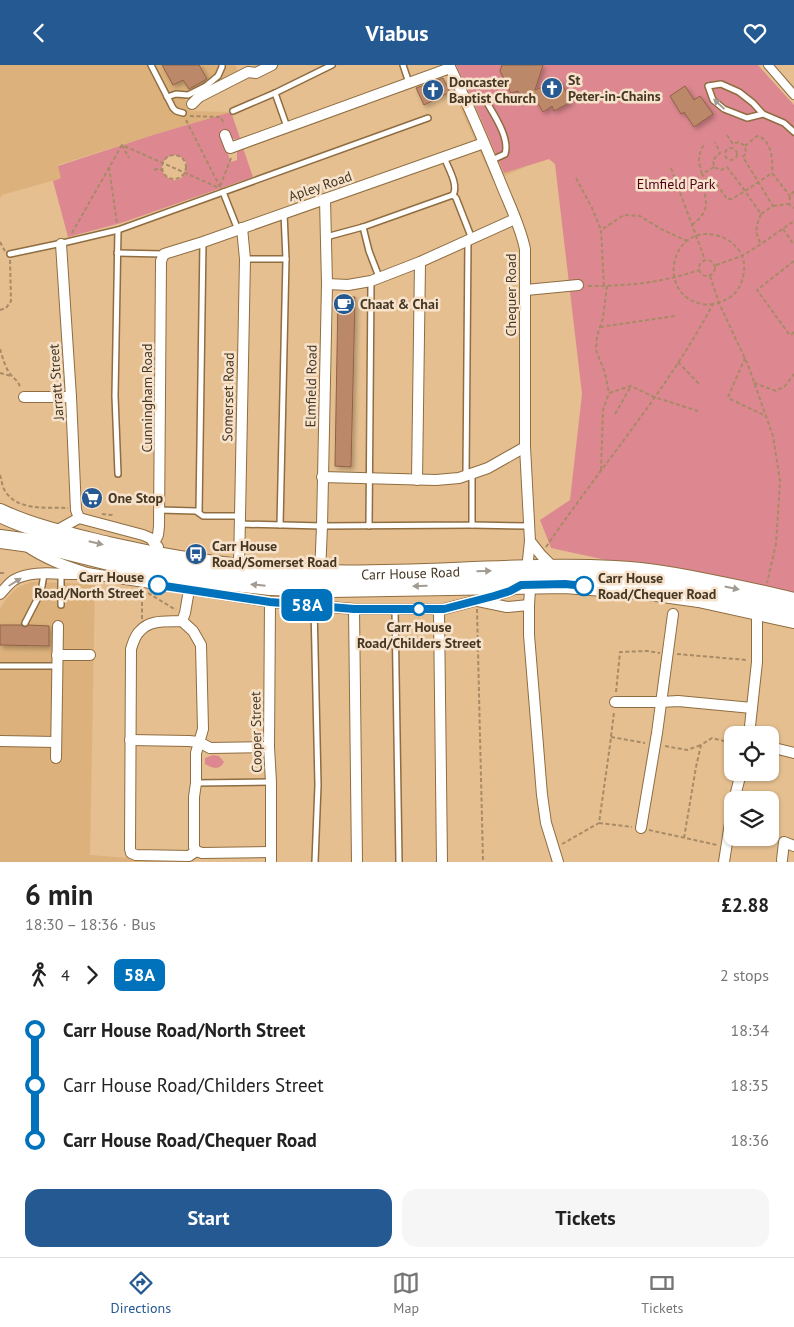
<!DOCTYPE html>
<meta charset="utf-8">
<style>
body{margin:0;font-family:"PT Sans",sans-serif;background:#f6f6f6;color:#222;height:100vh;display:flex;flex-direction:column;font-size:19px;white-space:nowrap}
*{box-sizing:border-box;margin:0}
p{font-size:16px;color:#767676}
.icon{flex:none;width:28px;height:28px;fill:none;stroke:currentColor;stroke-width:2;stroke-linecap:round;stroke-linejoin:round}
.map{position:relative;height:797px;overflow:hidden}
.drawer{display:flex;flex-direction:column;background:#fff;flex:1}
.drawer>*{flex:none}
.badge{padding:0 10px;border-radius:8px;font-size:18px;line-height:32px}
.fabs{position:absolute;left:724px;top:661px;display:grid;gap:10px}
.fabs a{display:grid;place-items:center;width:55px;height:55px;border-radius:10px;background:#fff;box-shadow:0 1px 4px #0004;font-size:25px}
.map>.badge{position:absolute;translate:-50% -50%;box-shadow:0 0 0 2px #fff}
.legs{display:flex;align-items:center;gap:8px;height:55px;padding:0 25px;font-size:16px}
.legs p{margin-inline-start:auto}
.summary{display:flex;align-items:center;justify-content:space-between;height:85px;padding:0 25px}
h1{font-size:28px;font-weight:700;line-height:38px}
.cta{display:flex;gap:10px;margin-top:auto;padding:10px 25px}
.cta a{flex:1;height:58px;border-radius:15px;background:#255992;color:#fff;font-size:20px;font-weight:700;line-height:58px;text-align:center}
.cta a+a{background:#f6f6f6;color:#222}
ul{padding:0 25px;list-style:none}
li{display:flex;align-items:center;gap:18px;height:55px;font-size:19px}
li i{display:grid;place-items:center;width:8px;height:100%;margin:0 6px;background:currentColor}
li i::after{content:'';width:12px;height:12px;margin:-6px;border:4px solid;border-radius:50%;background:#fff}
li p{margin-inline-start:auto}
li:first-child i{background:linear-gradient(#0000 50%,currentColor 0)}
li:last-child i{background:linear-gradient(currentColor 50%,#0000 0)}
header{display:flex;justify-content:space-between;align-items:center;height:65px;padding:0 25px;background:#255992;color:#fff;font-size:22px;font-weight:700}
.tabs{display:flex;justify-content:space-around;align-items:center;height:70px;border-top:1px solid #e0e0e0;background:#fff;font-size:14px;color:#767676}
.tabs a{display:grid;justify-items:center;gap:2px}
.tabs .current{color:#255992}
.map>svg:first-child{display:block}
.built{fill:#dcb17b}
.green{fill:#dd8891;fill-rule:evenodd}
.building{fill:#bb896a;stroke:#916143;filter:url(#shadow)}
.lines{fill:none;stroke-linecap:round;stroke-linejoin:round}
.service-casing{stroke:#8f6d40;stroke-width:8}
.pedestrian-casing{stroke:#8f6d40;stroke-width:10}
.minor-casing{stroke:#8f6d40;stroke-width:12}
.trunk-casing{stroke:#8f6d40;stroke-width:20}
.path{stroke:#a88b66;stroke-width:2;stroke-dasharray:4 2.5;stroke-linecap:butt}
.service{stroke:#fff;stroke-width:5}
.pedestrian{stroke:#fff;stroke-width:8}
.minor{stroke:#fff;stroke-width:10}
.trunk{stroke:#fff;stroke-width:18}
.oneway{fill:#a29b91}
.line-1-casing{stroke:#fff;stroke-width:11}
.line-1{stroke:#0072bc;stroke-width:8}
.stop-1-dot{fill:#fff;stroke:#0072bc;stroke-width:2.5}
.labels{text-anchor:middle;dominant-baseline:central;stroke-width:5;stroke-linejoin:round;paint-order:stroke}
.poi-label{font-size:14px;font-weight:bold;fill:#463723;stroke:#f7e3cc;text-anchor:start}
.park-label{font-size:14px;fill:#52031a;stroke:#f7e3cc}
.street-label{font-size:14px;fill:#463723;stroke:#f7e3cc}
.stop-label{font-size:14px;font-weight:bold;fill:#463723;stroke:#f7e3cc;text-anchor:end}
</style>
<header><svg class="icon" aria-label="back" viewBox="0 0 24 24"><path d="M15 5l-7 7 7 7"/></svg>Viabus<svg class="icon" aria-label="heart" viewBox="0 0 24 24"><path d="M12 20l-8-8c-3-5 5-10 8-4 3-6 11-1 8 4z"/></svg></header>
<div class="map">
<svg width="794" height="797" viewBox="0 0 794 797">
<defs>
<filter id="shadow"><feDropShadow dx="2.5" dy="2.5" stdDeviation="2.5" flood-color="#0004"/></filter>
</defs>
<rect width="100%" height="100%" fill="#e5bf90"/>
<g class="built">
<path d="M0,0H235L238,6L185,34L191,46L231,47L153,70L58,100L62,113L2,130L0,133Z"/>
<path d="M441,0H456L475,40L549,94L527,101L493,116Z"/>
<path d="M32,517L95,519L90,790L179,797H0V544L6,534L18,522Z"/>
</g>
<g class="green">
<path d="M456,0H758L794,40V537L757,528L551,483L540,455L570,435L582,329L555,99L549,94L504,108L475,40Z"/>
<path d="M231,47L240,73C232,76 229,72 227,65L220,69L231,97L237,95V87L239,84L243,83L253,112L121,158L68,172L53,116L61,113L58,101L153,70ZM174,90C199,94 182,125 167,112C162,108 162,104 162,98L168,92Z"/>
<path d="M213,690L219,691L224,697C219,706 212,703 205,699V693Z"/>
</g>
<g class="building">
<path d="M162,0H199L207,14L189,24L183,15L173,20Z"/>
<path d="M502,0H543L535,25L560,15L571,37L554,46L552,41L543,47L533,30V32L525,35L522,33L518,26L511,28L500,6Z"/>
<path d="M443,13L450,27L424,40L416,23Z"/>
<path d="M685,21L694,35L700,31L713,49L694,62L684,47L681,49L670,31Z"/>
<path d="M338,232H355L351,402L335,401Z"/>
<path d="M0,560H21L25,562L29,560L49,561V581L0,580Z"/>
</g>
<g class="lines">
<g class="service-casing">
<g id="service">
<path d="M151,0L173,43L176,46L183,48"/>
<path d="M403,0L409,18"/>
<path d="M275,28L287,62"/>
<path d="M167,32L176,29L188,30L206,21L218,11L222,2V0"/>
<path d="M467,38L476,35L486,36C494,50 510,73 505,89L492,95"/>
<path d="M233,46L275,28L332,0"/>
<path d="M763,49L747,53L724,44L713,35L708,21L721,19L739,27L753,38L763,49L784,58L794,67"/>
<path d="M444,92C448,103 459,120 453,130"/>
<path d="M223,127L238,165"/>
<path d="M363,162L369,186L379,212"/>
<path d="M326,172L363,162L453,130L456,133L472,174"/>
<path d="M117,188L163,189"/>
<path d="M10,189L67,177L118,165L428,53"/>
<path d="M245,194H286"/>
<path d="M118,409L115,331L118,165"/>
<path d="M466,410L468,175"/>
<path d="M159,445L196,446L203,451H239"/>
<path d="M199,447L203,177"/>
<path d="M240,459L322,461L472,460V409"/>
<path d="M280,460L286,194L284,148"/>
<path d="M472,460L529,461"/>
<path d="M369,461L371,217"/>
<path d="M61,540V509"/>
<path d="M314,541L318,720L315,797"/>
<path d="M395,544L399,797"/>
<path d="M25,558L41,527L44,509"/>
<path d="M0,601H57"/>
<path d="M196,718L271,717"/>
</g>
</g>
<g class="pedestrian-casing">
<path id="pedestrian" d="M768,0L794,30"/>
</g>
<g class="minor-casing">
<g id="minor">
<path d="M449,0C469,41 487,84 504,126C512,145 521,164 525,184V382L530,476L527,504"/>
<path d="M192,39L199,32L248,7L256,8L272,0"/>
<path d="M225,70L230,83L450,3"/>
<path d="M61,179L71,332L76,445L79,453"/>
<path d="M327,219L348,220L371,216L420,197L515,154"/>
<path d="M526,225L578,220"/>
<path d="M24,332H71"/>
<path d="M322,412L436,415L459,413L488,403L525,382"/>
<path d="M417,415L420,197"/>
<path d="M54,467L79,453L143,470L150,473L158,482"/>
<path d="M530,476L541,490L554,503"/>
<path d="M154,478L158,470L159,461L161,196L164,189L203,177L484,78"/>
<path d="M25,480C45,494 65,501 87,508L270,537L354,544H444L494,531L512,525"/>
<path d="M239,502L245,194L242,163"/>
<path d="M320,509L322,461L327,219L325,134"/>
<path d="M535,519L530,525L529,540V570L542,730L546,758L558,797"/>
<path d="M0,529C4,525 9,518 14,515C32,504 61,510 81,509"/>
<path d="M478,536L507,542L529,540"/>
<path d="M270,537L269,682L271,717V797"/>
<path d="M354,544L357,797"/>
<path d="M437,544L439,548L442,797"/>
<path d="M182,556C168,557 150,554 140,566C135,570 133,578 131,584L130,784L131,788L136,790L189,791L196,786"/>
<path d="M182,556L193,566L201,580L203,664L196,688V718L194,732V782L196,786"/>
<path d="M182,556L185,548L189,525"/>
<path d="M57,590H90"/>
<path d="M615,637H661L678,636L752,643"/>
<path d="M749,670L757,597V541"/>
<path d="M130,675L189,676L199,677L210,683L269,682"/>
<path d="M0,676L56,677"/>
<path d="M770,682L794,688"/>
<path d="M56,693L58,561"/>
<path d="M734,735L741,708"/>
<path d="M641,763L657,668L673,549"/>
<path d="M196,786L202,788L271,787"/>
<path d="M782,795L784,777L794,781"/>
<path d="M724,797L732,745"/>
</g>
</g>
<g class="trunk-casing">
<g id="trunk">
<path id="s1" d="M0,448C33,464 72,472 108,481C177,497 249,506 320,509C418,512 517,500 615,505C639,506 664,510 687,514C723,521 759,528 794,537"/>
<path d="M0,474L45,480L133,502L206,514L270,521L330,523L565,519L642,525L699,533L794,554"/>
</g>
</g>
<g class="path">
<path d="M190,51L221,52L224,60"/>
<path d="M186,55L220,122"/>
<path d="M727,70L733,79L739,77L745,81L746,88L743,92L773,141L761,149L745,126L772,108L790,131"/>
<path d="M122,80L129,93"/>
<path d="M745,81L757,71C772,74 773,96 772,108"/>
<circle cx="731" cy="89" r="6"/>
<circle cx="174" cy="102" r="12"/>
<path d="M109,102L117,159"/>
<path d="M714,102L702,109L710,119L718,121L727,134H732L745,126L727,102L721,105L714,102L713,95L720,88L715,77"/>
<path d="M671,103L705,195"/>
<path d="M154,105L157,104L162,105"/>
<path d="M702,109C698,95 697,91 705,78"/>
<path d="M576,113L592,143L601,165"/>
<path d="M220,121L232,91"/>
<path d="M794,126L790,131L789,139L794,143"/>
<path d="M773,141L788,139"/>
<path d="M761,149C756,162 754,167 761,179"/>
<path d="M692,160C708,147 708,141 703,122L707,117"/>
<path d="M783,164L794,180"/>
<path d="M72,168L122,80L217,122"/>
<path d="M0,177L5,186"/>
<circle cx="707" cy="203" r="8"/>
<path d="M794,196L757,225L789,269L791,270L794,267"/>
<path d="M716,200L742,191L761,179L794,156"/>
<path d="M710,211L719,238L748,300L773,371L780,416L776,479L767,518"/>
<path d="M588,221C628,221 661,218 699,205"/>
<path d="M604,221L601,165L624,150L640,151L661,164L687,176"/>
<path d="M607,221L603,253L597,271L596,285L605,308L609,328L631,321L654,332L698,346"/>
<path d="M0,245L6,243L11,236L10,195"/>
<path d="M600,262L675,251"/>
<path d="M0,284C3,293 5,303 11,310C15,315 19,316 20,323"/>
<path d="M678,297L700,320"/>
<path d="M0,308L11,311"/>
<path d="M754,318L776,326L785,321L794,309"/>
<path d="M728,332L745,293"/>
<path d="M730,334L766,351"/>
<path d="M615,349L631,321"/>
<path d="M601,405L603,345L609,328"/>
<path d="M0,410C1,414 2,418 3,422C14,447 46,442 68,443"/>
<path d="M102,449L112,450L114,452"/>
<path d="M546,482C601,401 667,326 713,239C721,237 728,235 734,229C744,219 748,199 740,187C734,178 726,172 715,170C670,160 656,230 702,239C705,240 709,239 713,239"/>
<path d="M0,508H6"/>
<path d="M148,528L176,545"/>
<path d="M477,544L483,797"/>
<path d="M142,554V526"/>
<path d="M677,589L747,595"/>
<path d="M616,627L620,587L647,586L660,588"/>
<path d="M611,672L645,678"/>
<path d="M665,681L687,685L701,680"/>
<path d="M599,758L632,762"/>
<path d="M649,765L717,780"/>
<path d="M684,773L696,702L701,680L712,673L732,678"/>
<path d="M562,779L599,758L610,680L614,647"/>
</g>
<use href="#service" class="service"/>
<use href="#pedestrian" class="pedestrian"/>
<use href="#minor" class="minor"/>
<use href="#trunk" class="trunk"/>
</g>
<defs><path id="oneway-solid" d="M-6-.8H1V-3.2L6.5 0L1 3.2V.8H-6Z" transform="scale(1.25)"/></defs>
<g class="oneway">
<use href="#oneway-solid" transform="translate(719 39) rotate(-137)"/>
<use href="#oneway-solid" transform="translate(96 478) rotate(13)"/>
<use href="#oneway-solid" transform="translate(484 506) rotate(-2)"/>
<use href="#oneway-solid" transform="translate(15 517) rotate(-32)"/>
<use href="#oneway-solid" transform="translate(258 520) rotate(-174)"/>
<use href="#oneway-solid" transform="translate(420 521) rotate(179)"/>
<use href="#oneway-solid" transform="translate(732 523) rotate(12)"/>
</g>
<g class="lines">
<g class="line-1-casing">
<path id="line-1" d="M158,520L270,537L354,544H444L494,531L510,526L521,520L565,519L584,521"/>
</g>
<use href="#line-1" class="line-1"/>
</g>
<defs>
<g id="church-disc" transform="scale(1.125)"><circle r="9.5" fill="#255992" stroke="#f7e3cc"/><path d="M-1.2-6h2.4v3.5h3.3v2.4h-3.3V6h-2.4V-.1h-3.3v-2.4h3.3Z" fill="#fff"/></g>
<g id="cafe-disc" transform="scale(1.125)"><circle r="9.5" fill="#255992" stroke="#f7e3cc"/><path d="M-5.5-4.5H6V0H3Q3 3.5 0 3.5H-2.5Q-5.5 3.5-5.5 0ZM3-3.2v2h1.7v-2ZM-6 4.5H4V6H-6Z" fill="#fff"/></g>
<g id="supermarket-disc" transform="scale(1.125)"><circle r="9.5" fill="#255992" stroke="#f7e3cc"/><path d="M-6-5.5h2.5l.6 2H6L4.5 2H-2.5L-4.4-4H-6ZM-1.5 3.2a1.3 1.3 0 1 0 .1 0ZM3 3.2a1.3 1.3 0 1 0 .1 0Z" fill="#fff"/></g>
<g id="bus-disc" transform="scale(1.125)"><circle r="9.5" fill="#255992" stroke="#f7e3cc"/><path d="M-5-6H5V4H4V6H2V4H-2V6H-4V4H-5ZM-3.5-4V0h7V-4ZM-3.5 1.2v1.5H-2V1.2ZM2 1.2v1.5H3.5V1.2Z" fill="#fff"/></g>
</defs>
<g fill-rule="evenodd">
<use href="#church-disc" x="552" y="23"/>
<use href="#church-disc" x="433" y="25"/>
<use href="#cafe-disc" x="344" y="239"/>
<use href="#supermarket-disc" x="92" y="433"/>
<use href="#bus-disc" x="196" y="489"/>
</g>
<g class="stop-1-dot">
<circle cx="158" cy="520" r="9"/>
<circle cx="584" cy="521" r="9"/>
<circle cx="419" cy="544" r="6"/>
</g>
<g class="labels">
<g class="poi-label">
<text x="568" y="15">St<tspan x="568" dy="16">Peter-in-Chains</tspan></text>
<text x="449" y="17">Doncaster<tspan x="449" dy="16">Baptist Church</tspan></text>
<text x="360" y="239">Chaat &amp; Chai</text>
<text x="108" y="433">One Stop</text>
<text x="212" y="481">Carr House<tspan x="212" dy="16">Road/Somerset Road</tspan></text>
</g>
<g class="park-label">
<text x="676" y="119">Elmfield Park</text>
</g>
<g class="street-label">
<text transform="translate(320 121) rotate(-19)">Apley Road</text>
<text transform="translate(511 230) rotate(-90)">Chequer Road</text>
<text transform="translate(56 317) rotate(-94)">Jarratt Street</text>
<text transform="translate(311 321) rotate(-89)">Elmfield Road</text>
<text transform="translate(228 332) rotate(-89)">Somerset Road</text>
<text transform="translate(147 333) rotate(-90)">Cunningham Road</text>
<text stroke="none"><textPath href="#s1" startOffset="418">Carr House Road</textPath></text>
<text transform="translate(256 667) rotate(-91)">Cooper Street</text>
</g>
<g class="stop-label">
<text x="144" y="512">Carr House<tspan x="144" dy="16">Road/North Street</tspan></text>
<text x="598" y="513" text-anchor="start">Carr House<tspan x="598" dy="16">Road/Chequer Road</tspan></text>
<text x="419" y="562" text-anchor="middle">Carr House<tspan x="419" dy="16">Road/Childers Street</tspan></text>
</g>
</g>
</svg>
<div class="fabs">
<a><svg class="icon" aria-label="locate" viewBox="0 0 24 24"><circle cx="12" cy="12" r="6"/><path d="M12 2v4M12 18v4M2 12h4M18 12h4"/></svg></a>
<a><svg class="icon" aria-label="layers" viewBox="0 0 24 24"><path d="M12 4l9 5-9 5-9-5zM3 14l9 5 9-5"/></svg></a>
</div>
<b class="badge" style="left:307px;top:540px;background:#0072bc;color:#fff">58A</b>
</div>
<section class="drawer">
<div class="summary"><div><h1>6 min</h1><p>18:30 – 18:36 · Bus</p></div><b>£2.88</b></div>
<div class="legs"><svg class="icon" aria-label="walk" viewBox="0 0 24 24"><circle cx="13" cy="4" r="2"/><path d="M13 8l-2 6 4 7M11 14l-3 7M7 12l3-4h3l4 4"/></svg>4<svg class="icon" aria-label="forward" viewBox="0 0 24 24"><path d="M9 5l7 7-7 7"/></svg><b class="badge" style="background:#0072bc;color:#fff">58A</b><p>2 stops</p></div>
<ul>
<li><i style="color:#0072bc"></i><b>Carr House Road/North Street</b><p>18:34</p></li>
<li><i style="color:#0072bc"></i><span>Carr House Road/Childers Street</span><p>18:35</p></li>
<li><i style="color:#0072bc"></i><b>Carr House Road/Chequer Road</b><p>18:36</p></li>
</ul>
<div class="cta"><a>Start</a><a>Tickets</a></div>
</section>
<nav class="tabs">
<a class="current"><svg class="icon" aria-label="directions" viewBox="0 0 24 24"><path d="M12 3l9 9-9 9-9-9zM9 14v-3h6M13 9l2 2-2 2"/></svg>Directions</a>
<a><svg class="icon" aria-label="map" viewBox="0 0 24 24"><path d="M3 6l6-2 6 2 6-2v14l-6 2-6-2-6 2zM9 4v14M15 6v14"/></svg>Map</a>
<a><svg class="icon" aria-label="tickets" viewBox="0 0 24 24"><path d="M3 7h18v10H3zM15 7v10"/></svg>Tickets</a>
</nav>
